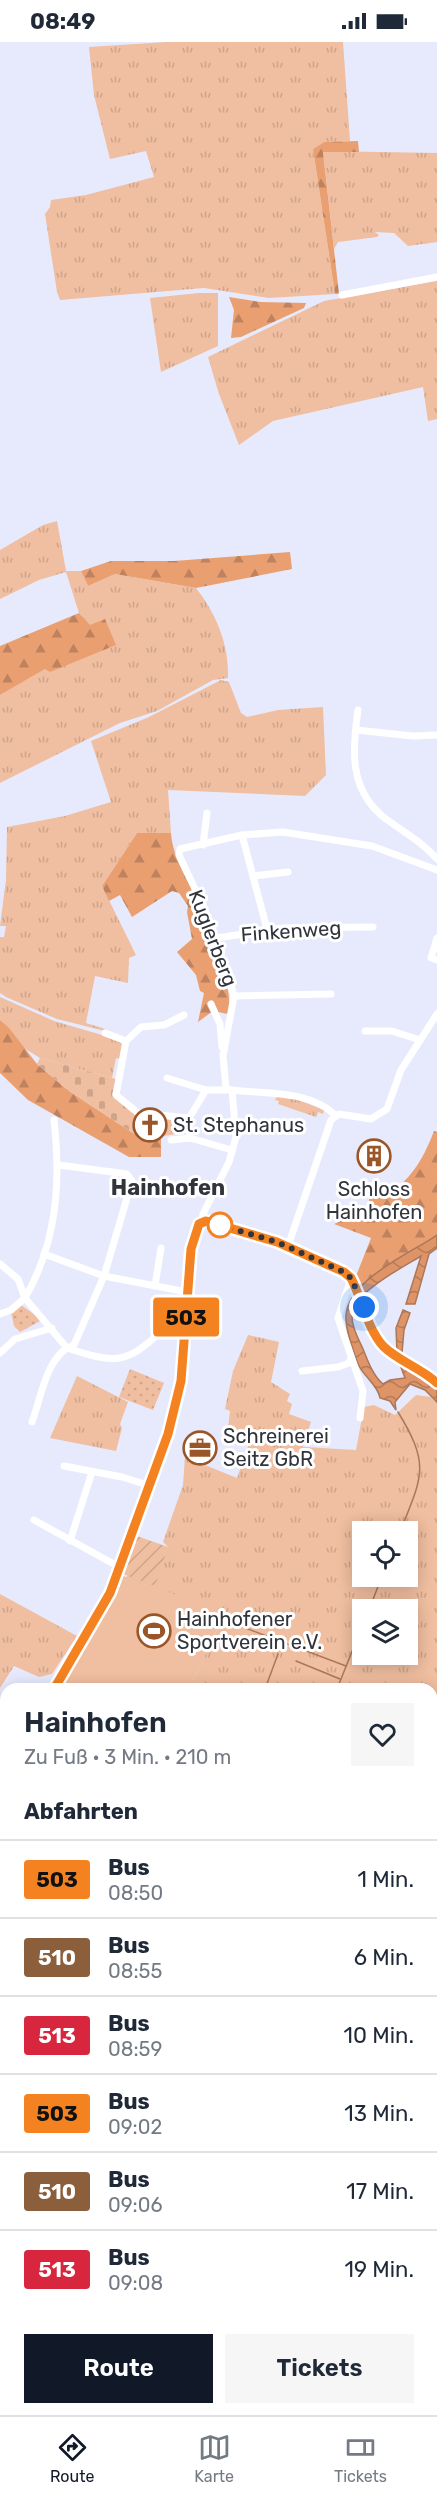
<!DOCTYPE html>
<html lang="de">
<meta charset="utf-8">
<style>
body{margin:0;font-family:Rubik,sans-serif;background:#f6f6f7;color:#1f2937;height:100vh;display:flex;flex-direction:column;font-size:22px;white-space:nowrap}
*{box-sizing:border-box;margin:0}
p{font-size:20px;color:#747a83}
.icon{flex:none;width:33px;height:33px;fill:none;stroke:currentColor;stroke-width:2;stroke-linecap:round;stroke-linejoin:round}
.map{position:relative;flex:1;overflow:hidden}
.panel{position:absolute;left:0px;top:1641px;width:438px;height:732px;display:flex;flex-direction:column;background:#fff;border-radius:18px 18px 0 0;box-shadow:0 3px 15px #0003}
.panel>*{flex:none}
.badge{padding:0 12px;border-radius:4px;font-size:21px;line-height:39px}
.tools{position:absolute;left:352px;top:1479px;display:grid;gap:12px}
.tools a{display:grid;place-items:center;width:66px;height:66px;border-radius:0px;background:#fff;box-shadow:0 3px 15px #0003;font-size:30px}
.you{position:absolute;width:30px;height:30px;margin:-15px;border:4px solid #fff;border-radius:50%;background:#1a73e8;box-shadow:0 0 0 9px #1a73e833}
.map>.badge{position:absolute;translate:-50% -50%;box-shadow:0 0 0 3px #fff}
h2{padding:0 24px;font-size:22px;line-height:54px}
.round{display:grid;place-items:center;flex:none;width:63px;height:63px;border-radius:0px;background:#f6f6f7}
.overview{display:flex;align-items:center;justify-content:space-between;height:102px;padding:0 24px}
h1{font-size:28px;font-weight:600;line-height:45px}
.cta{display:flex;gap:12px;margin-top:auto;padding:12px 24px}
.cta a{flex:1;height:69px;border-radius:0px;background:#111827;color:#fff;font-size:24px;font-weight:600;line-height:69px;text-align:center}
.cta a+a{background:#f6f6f7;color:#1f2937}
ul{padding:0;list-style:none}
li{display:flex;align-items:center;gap:18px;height:78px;padding:0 24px;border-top:2px solid #e0e1e3}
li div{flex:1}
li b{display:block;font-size:22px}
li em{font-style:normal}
li .badge{min-width:66px;font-weight:700;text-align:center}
.status{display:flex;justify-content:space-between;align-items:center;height:42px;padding:0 30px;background:#fff;direction:ltr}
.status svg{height:16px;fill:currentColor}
.dock{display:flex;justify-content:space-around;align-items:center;height:84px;border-top:2px solid #e0e1e3;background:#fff;font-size:16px;color:#747a83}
.dock a{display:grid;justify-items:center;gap:3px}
.dock .selected{color:#111827}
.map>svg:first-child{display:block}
.grass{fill:url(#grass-tufts);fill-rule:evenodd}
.forest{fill:url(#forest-firs)}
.cemetery{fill:url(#cemetery-stones)}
.park{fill:url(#park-dots)}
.garden{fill:url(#garden-furrows)}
.pitch{fill:#f0bea0}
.water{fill:url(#water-waves);stroke:#ab775a;stroke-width:1.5}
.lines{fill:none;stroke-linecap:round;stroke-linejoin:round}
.stream{stroke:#ab775a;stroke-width:1.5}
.river{stroke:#df9467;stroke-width:10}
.street{stroke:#fff;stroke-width:7}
.secondary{stroke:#fff;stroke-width:9}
.line-casing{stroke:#fff;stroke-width:14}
.line{stroke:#f58220;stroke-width:9}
.walk{stroke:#32343c;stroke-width:6;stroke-dasharray:0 10.8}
.stop-dot{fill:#fff;stroke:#f58220;stroke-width:3}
.labels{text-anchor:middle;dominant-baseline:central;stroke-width:6;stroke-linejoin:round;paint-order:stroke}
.street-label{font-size:20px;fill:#32343c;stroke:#fff}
.poi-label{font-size:20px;fill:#32343c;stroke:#fff;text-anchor:start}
.quarter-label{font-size:22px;font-weight:bold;fill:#32343c;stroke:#fff}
</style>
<div class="status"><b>08:49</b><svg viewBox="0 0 49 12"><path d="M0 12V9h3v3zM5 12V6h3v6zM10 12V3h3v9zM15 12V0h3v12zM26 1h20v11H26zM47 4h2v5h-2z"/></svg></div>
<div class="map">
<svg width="437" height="2373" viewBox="0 0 437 2373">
<defs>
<pattern id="grass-tufts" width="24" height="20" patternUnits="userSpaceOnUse" patternTransform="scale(1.5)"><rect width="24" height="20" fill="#f0bea0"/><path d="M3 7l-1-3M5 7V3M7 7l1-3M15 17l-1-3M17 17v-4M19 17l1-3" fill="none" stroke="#cea48b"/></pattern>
<pattern id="forest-firs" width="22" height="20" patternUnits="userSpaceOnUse" patternTransform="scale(1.5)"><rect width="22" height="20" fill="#ea9f71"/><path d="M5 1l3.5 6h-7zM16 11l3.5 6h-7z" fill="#be825e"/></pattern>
<pattern id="cemetery-stones" width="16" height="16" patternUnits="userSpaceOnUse" patternTransform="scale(1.5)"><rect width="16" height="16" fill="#f0bea0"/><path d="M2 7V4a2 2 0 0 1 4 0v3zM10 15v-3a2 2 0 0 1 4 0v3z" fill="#cea48b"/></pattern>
<pattern id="park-dots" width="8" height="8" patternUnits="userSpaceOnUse" patternTransform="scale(1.5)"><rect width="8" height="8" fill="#f0bea0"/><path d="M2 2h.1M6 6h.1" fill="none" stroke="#cea48b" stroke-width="1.8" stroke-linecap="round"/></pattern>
<pattern id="garden-furrows" width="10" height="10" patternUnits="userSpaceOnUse" patternTransform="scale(1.5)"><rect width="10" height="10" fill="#f0bea0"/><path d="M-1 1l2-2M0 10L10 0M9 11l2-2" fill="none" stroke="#cea48b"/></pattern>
<pattern id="water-waves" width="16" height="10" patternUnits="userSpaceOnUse" patternTransform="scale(1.5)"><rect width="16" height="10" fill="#df9467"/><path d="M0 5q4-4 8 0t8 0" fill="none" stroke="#b57a56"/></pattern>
</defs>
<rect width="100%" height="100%" fill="#e6eafc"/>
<g class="grass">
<path d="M167,0H343L350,99L324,100L313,107L335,252L269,256L204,246L60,258L57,250L45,172L50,165L51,158L86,153L154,135L146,109L110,117L94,53L89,5Z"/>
<path d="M323,109L437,111V200L408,204L394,191L375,190L379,193L377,195L338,200L334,207Z"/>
<path d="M437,239V377L428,379L423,345L273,379L239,403L219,352L208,315L324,259Z"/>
<path d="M199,251H218V304L161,330L150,256Z"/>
<path d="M57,479L66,529H81L88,544L115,532L196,546C217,573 229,603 228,636L213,638L157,669L120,681L0,741V653L46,626L90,584L79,571L66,530L39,538L0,557V508L43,483Z"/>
<path d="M221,638L229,640L241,671L247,675L278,668L323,665L326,733L305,754L168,748L171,791H137L102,844L136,913L129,916L128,941L95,934L86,981L105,987V989L57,977L6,955L0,951V895H4L6,884H0L6,838L7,785L65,774L111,760L91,699L149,675Z"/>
<path d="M0,955L54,979L119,998L122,1002L121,1017L116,1016L112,1036L40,1016L24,1006L0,978Z"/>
<path d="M278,1054L291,1055L324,1068L323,1072L318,1070L316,1075L278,1062L279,1059L275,1058L273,1060Z"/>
<path d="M248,1293L279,1300L271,1340L290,1352L287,1359L292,1362L289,1372L311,1380L303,1405L356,1408L364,1365L374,1363L395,1373L416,1353L431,1355L437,1360V1743L432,1744V1647H189L224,1573L105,1567L121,1533L126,1535L168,1505L163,1500L183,1443L185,1415L237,1436L252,1393L228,1386L230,1369L225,1367L233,1329ZM363,1490H408V1534H363ZM363,1568H408V1612H363Z"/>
<path d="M77,1334L128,1360L120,1382L122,1386L116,1409L50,1396Z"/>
<path d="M0,1552L77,1594L52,1632L39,1635L14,1624L0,1646Z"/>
<path d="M6,1729V2087L0,2085V1734Z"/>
<path d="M432,1758H437V2098L432,2107Z"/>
<path d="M0,2097H6V2367H348L359,2373H0Z"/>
<path d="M432,2123L437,2126V2360L432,2366Z"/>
<path d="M360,2367H431L425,2373H372Z"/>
</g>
<g class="forest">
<path d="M358,99L359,110H323L339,252H335L313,107L324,100Z"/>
<path d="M229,255L261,260L306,261L304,266L241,295L231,296L234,268Z"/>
<path d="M290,510L292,527L196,546L115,532L88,544L81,529L111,519H174Z"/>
<path d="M79,571L90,583L105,577L116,603L50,630L45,627L0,653V604Z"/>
<path d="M137,791H171C173,819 191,842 202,867C206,877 205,888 208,899C217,925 234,943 228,972L213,969L198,980L204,951L200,949L196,933L177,910L192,897L187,870L188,864L179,851L172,849L132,875L120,853L109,859L102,844Z"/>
<path d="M0,978L9,986L37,1022L69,1049L136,1093L150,1096L161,1094V1115H129L28,1058L0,1031Z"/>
<path d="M434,1089L437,1090V1193L397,1217L361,1246L356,1234L371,1196L334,1182L369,1167V1152L384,1156C411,1137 422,1120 434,1089Z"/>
</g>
<path class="cemetery" d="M40,1016L116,1037L112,1053L135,1071L136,1076L160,1075L179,1080L174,1085L176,1092L150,1096L136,1093L69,1049L37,1022Z"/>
<g class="park">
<path d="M21,1263L42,1278L20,1290L14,1284L11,1270Z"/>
<path d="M130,1327L164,1341L153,1368L119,1355Z"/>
</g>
<path class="garden" d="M137,1494L168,1505L155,1544L123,1532Z"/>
<path class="pitch" d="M121,1535L159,1546L224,1573L189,1647H58Z"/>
<g class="water">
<path d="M437,1193V1206L429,1212L415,1262H406L421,1214C405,1224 354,1250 352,1272C351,1283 358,1296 363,1307C368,1319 373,1334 383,1342L390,1338L405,1336L399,1320L415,1328L437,1347V1360L425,1348L410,1342L395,1360L396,1368L390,1359L380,1356C378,1343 363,1334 358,1322C353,1308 345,1287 346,1273C349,1237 411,1211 437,1193Z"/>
<path d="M403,1268L410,1271L404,1288L402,1311L397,1309L396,1286Z"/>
</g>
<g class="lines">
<g class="stream">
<path d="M398,1370C431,1424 422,1434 400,1490"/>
<path d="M369,1568L382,1534"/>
<path d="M232,1581L346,1624"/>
<path d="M296,1619L340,1637"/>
<path d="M265,1647L278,1612"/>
<path d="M337,1647L363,1582"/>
<path d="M0,1823L6,1825"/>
<path d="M432,1896L437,1894"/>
<path d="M0,1903L6,1907"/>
<path d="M432,1986L437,1982"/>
</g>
<g class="river">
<path d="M432,1753H437"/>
<path d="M0,2091L6,2092"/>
</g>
<g class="street">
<path d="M342,253L437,235"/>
<path d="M358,668C352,709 349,749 386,777C404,790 422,800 437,817"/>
<path d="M356,688L413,694L437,693"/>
<path d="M242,793L267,887"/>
<path d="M203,803L207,771"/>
<path d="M253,834L288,830"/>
<path d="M437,896L431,916L437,918"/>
<path d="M210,897L284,886L373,885"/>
<path d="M234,954L331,952"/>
<path d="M211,962L220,982L222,1005"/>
<path d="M184,973L164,983L141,985L126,999L116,1053L138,1071L189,1076L206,1048H232"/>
<path d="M365,989H392L420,998"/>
<path d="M105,991L126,999"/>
<path d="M167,1036L206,1048"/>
<path d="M226,1046L223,1014L234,954L226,926L212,903L205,868L179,813L180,807L242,793L283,790L372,804L437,828"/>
<path d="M189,1076L190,1096"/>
<path d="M54,1078C61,1141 57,1200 25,1256L67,1306L74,1303L104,1234L132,1139L127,1132L59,1123"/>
<path d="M171,1098L190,1096L232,1108"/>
<path d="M202,1180L203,1172L229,1120L236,1095L232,1048C265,1052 310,1048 335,1073"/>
<path d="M288,1204L331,1078L339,1072L371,1077L387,1067L401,1028L437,972"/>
<path d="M44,1212L104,1234L187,1250"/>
<path d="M0,1222L18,1237L25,1256L11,1268L0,1272"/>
<path d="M351,1236L338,1276L363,1349L360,1376"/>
<path d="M155,1244L161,1206"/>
<path d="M0,1311L15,1297L52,1286"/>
<path d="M302,1329L338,1325L349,1321L350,1318"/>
<path d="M32,1380C41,1356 45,1321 67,1306C111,1320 125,1325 161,1289C169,1282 176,1271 186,1267"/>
<path d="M64,1424L122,1435L151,1444"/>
<path d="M34,1478L121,1526"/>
<path d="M70,1499L92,1430"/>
<path d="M428,2373L437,2363"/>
</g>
<g class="secondary">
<path d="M54,1647L110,1551L172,1378L184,1317L191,1207L199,1182L206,1179L277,1200L344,1230L351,1236C362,1257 367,1286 383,1304C398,1319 421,1326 437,1341"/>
<path d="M0,1728L6,1721"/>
</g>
</g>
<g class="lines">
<g class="line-casing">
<path id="line" d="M54,1647L110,1551L168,1392L181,1339L191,1207L199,1182L206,1179L277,1200L344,1230L351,1236C362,1257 367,1286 383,1304C398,1319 421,1326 437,1341"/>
</g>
<use href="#line" class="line"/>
<path class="walk" d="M220,1183L277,1200L344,1230L351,1236L364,1265"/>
</g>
<defs>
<g id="church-ring" transform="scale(1.725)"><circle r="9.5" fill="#fff" stroke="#9a5628" stroke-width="1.5"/><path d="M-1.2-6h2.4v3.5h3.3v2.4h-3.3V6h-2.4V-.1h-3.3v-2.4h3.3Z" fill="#9a5628"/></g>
<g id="building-ring" transform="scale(1.725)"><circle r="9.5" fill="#fff" stroke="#9a5628" stroke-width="1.5"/><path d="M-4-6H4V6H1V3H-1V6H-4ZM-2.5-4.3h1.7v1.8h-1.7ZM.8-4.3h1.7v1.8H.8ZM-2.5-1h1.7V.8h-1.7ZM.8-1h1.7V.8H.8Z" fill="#9a5628"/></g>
<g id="office-ring" transform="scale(1.725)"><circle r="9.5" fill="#fff" stroke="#9a5628" stroke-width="1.5"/><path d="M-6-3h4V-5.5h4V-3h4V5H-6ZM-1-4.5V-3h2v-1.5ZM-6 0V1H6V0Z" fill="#9a5628"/></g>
<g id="stadium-ring" transform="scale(1.725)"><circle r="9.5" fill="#fff" stroke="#9a5628" stroke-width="1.5"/><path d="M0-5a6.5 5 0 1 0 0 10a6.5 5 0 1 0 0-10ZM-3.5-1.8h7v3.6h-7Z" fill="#9a5628"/></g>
</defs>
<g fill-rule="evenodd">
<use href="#church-ring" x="150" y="1083"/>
<use href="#building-ring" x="374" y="1114"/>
<use href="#office-ring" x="200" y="1406"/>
<use href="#stadium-ring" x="154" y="1589"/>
</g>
<circle class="stop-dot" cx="220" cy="1183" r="12"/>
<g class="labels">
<g class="street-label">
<text transform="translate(291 889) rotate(-4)">Finkenweg</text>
<text transform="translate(213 896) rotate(69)">Kuglerberg</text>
</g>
<g class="poi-label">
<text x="173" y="1083">St. Stephanus</text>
<text x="374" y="1147" text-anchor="middle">Schloss<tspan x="374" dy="23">Hainhofen</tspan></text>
<text x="223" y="1394">Schreinerei<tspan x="223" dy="23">Seitz GbR</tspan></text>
<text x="177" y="1577">Hainhofener<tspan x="177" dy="23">Sportverein e.V.</tspan></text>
</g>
<g class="quarter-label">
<text x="168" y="1145">Hainhofen</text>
</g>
</g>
</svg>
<div class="tools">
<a><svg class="icon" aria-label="locate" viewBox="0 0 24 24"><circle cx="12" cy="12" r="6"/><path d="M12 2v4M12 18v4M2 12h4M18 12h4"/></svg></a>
<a><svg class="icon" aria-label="layers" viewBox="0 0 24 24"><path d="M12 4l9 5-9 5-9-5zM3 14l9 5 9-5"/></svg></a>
</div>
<div class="you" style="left:364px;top:1265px"></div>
<b class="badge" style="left:186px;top:1275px;background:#f58220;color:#111">503</b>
<section class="panel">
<div class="overview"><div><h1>Hainhofen</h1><p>Zu Fuß · 3 Min. · 210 m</p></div><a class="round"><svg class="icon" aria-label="heart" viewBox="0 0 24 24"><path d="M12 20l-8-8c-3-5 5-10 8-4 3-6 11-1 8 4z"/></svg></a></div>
<h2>Abfahrten</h2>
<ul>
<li><span class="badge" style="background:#f58220;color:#111">503</span><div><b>Bus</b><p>08:50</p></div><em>1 Min.</em></li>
<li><span class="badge" style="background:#8b5e3c;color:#fff">510</span><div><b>Bus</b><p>08:55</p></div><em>6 Min.</em></li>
<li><span class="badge" style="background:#d7263d;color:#fff">513</span><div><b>Bus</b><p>08:59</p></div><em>10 Min.</em></li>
<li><span class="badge" style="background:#f58220;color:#111">503</span><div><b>Bus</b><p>09:02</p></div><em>13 Min.</em></li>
<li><span class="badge" style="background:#8b5e3c;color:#fff">510</span><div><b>Bus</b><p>09:06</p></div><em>17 Min.</em></li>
<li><span class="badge" style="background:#d7263d;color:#fff">513</span><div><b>Bus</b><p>09:08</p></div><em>19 Min.</em></li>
</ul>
<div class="cta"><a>Route</a><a>Tickets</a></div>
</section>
</div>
<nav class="dock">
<a class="selected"><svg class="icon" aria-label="directions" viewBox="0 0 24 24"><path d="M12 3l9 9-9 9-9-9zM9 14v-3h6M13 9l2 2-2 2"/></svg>Route</a>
<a><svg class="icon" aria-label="map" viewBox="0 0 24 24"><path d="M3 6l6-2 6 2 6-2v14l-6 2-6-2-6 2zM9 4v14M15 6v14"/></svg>Karte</a>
<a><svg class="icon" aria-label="tickets" viewBox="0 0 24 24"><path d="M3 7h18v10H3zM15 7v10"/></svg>Tickets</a>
</nav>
